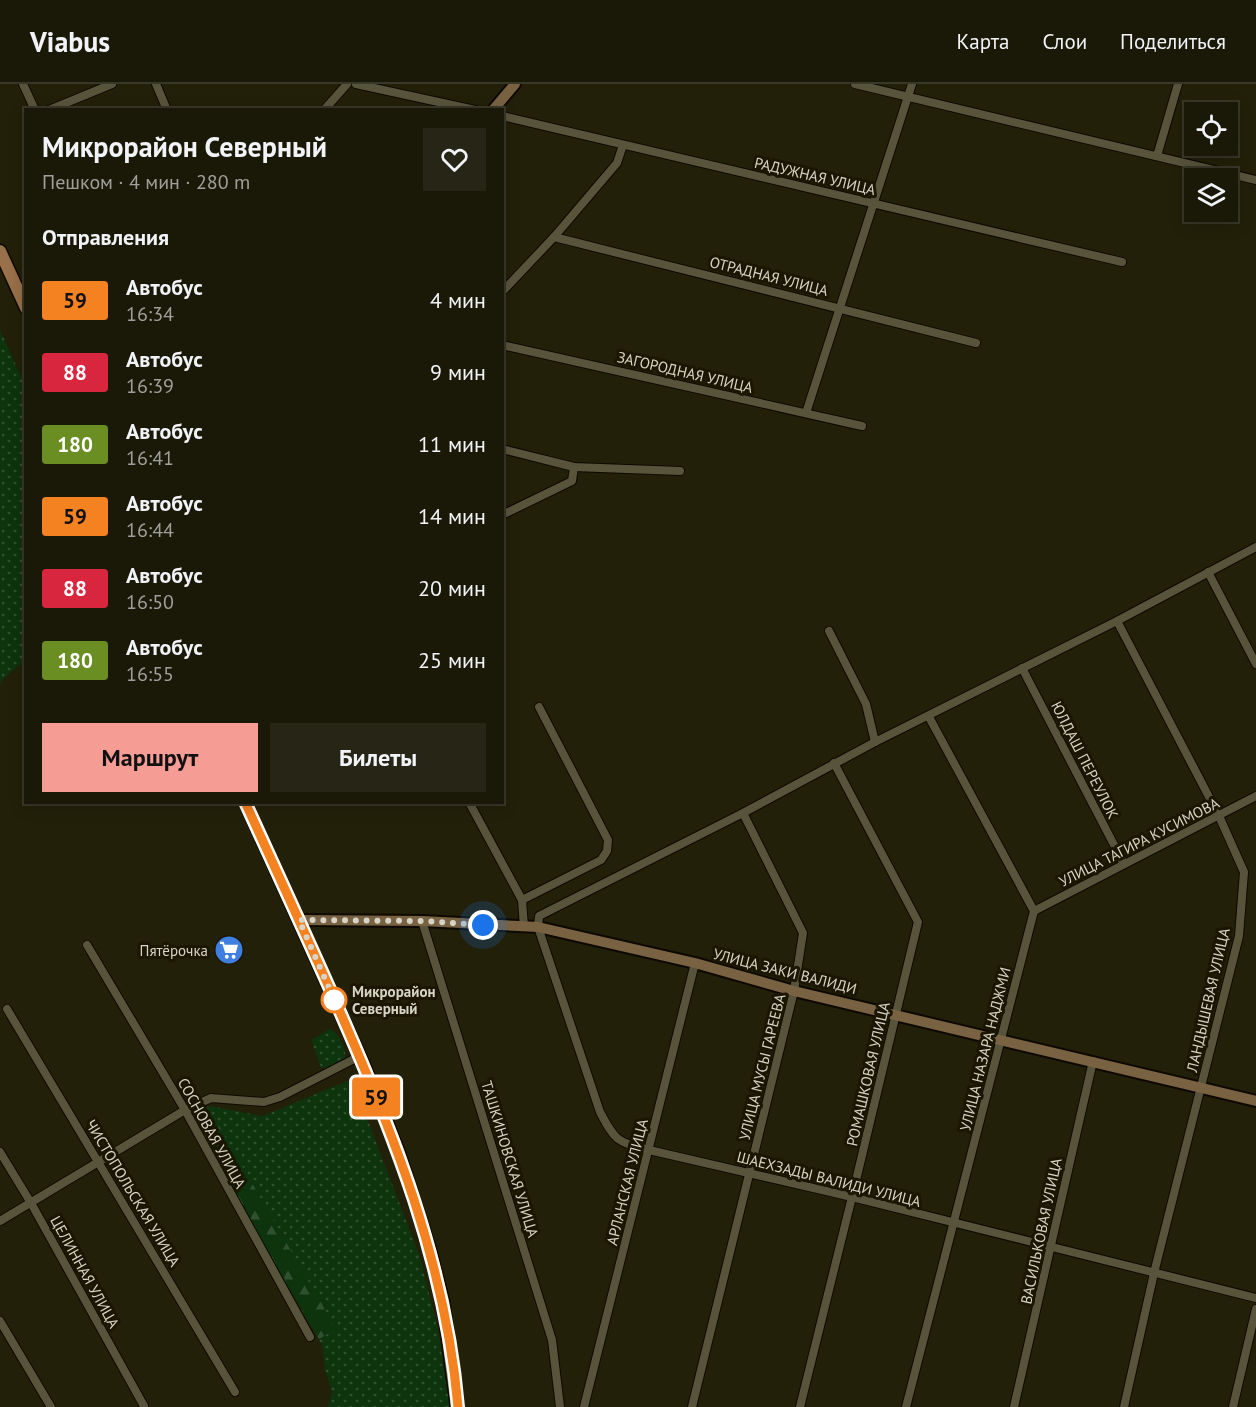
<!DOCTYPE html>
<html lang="ru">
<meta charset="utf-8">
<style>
body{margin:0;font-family:"PT Sans",sans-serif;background:#272515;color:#f1f3f6;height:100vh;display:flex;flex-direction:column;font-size:22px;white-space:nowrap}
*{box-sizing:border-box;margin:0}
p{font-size:20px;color:#9fa09b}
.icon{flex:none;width:33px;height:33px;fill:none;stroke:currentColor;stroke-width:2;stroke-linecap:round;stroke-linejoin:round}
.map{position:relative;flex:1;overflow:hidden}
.drawer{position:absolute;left:24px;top:24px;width:480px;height:696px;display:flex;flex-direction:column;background:#1a1807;border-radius:0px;box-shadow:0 3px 15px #0003,0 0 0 2px #383728}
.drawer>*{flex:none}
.badge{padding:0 12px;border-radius:4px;font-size:21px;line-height:39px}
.buttons{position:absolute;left:1184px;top:18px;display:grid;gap:12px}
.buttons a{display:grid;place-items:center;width:54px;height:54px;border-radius:0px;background:#1a1807;box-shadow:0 3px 15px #0003,0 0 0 2px #383728;font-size:30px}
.you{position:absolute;width:30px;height:30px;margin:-15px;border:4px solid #fff;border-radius:50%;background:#1a73e8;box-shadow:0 0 0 9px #1a73e833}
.map>.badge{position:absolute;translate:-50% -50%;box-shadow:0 0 0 3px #fff}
h2{padding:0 18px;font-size:22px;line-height:54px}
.round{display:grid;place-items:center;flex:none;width:63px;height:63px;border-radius:0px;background:#272515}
.overview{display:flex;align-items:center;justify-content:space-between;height:102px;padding:0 18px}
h1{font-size:28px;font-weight:600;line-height:45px}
.primary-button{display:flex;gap:12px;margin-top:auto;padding:12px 18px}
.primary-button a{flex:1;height:69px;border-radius:0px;background:#f59c95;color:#111;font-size:24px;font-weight:600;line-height:69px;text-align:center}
.primary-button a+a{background:#272515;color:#f1f3f6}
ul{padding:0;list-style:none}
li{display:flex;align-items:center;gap:18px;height:72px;padding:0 18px}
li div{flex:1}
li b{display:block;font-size:22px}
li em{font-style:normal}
li .badge{min-width:66px;font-weight:700;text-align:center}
header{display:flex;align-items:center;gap:36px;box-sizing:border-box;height:84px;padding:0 30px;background:#1a1807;border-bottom:2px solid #383728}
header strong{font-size:28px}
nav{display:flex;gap:33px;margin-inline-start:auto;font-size:21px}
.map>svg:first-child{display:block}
.grass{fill:url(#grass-dots)}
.forest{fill:url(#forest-firs)}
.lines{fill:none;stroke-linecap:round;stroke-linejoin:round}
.street-casing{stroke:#0d0900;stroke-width:10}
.secondary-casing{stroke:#0d0900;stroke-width:14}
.primary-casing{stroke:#0d0900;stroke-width:15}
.street{stroke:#58543c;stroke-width:8}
.secondary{stroke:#786242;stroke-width:10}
.primary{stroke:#987049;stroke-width:12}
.line-casing{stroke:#fff;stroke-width:14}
.line{stroke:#f58220;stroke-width:9}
.walk{stroke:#d6d4c6;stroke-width:6;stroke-dasharray:0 10.8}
.stop-dot{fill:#fff;stroke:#f58220;stroke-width:3}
.labels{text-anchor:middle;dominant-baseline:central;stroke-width:6;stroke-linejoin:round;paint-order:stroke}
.street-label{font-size:15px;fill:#d6d4c6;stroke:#1a1602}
.poi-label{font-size:15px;fill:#d6d4c6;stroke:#1a1602;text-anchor:end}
.stop-label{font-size:15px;font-weight:bold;fill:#d6d4c6;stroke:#1a1602;text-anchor:start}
</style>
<header>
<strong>Viabus</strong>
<nav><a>Карта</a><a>Слои</a><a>Поделиться</a></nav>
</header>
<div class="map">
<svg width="1256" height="1323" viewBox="0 0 1256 1323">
<defs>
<pattern id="grass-dots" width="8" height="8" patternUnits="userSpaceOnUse" patternTransform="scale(1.5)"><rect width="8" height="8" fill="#0d340d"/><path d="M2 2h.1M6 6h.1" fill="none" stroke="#30502f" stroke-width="1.8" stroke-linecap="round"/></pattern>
<pattern id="forest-firs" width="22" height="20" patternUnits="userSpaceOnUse" patternTransform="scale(1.5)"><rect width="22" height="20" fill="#0d340d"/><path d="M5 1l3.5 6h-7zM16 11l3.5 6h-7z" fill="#30502f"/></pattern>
</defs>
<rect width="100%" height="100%" fill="#232009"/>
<g class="grass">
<path d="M0,246L25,301V576L3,595L0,601Z"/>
<path d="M330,945C340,950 347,966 345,977L325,985L321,983L311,956Z"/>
<path d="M352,995L420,1173L438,1246L450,1323H328L332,1309L325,1285L322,1261L191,1034L210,1022L263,1032Z"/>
</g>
<path class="forest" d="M210,1026L336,1245L319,1255L193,1035Z"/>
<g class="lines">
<g class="street-casing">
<g id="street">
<path d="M23,0L35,26"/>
<path d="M156,0L167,26"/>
<path d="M356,0L475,26"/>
<path d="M855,0L1256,96"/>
<path d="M49,26L112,0"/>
<path d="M324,26L347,0"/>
<path d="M502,32L1122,178"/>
<path d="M1157,72L1178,0"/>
<path d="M554,153L976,259"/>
<path d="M502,208L554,153L617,79L623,61"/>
<path d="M502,261L862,342"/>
<path d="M806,329L912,0"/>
<path d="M502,365L574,383L680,387"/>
<path d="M502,431L572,397L574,383"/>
<path d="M1256,463L1117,537L875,658L743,729L539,832L538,843L600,1028C616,1058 616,1057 649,1066L852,1113L1256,1214"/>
<path d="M1208,488L1256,580"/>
<path d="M1117,537L1219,732L1244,788L1239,852L1154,1189L1124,1323"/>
<path d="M829,547L866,620L875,658"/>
<path d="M1022,584L1124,780"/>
<path d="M469,718L522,816L524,843"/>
<path d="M522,816L601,776L607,767L608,756L539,623"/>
<path d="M1034,827L1256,712"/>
<path d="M422,837L552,1256L560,1323"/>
<path d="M87,861L185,1026L310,1253"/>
<path d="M7,925L235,1308"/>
<path d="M0,1068L31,1119L144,1322"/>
<path d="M0,1137L185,1026L211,1014L264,1018L280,1013L360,972"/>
<path d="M0,1237L51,1323"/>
<path d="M584,1323L695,879"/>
<path d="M692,1323L794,907L803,849L743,729"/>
<path d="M800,1323L852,1113L918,838L834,679"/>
<path d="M906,1323L1034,827L929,633"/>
<path d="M1014,1323L1093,977"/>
<path d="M1233,1323L1256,1225"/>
</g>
</g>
<g class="secondary-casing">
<g id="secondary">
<path d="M493,26L515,0"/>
<path d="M299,836L422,837L538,843L695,879L794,907L1256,1017"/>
</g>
</g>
<g class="primary-casing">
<g id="primary">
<path d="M0,167L26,224"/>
<path d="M245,718L363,979L399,1069L430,1166L443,1217L457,1323"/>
</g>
</g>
<use href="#street" class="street"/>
<use href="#secondary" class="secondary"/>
<use href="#primary" class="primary"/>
</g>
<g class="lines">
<g class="line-casing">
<path id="line" d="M245,718C276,786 307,853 337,921C394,1050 446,1181 458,1323"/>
</g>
<use href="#line" class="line"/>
<path class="walk" d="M334,916L338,924L299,836L422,837L483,841"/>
</g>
<defs>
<g id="supermarket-disc" transform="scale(1.5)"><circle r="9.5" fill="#3f7fe0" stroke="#1a1602"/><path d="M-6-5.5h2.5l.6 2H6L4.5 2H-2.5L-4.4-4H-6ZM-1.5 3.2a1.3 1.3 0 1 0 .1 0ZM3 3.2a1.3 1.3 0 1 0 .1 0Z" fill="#fff"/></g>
</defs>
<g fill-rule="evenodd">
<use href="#supermarket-disc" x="229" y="866"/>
</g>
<circle class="stop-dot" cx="334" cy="916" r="12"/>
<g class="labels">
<g class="street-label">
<text transform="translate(815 92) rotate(13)">РАДУЖНАЯ УЛИЦА</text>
<text transform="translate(769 192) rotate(14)">ОТРАДНАЯ УЛИЦА</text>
<text transform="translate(685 288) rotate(13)">ЗАГОРОДНАЯ УЛИЦА</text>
<text transform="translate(1085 676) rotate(63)">ЮЛДАШ ПЕРЕУЛОК</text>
<text transform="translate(1139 758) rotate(-27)">УЛИЦА ТАГИРА КУСИМОВА</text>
<text transform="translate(785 887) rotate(14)">УЛИЦА ЗАКИ ВАЛИДИ</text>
<text transform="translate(1208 916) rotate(-77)">ЛАНДЫШЕВАЯ УЛИЦА</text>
<text transform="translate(985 965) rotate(-76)">УЛИЦА НАЗАРА НАДЖМИ</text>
<text transform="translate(762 983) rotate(-76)">УЛИЦА МУСЫ ГАРЕЕВА</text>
<text transform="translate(868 990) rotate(-77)">РОМАШКОВАЯ УЛИЦА</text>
<text transform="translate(212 1049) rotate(61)">СОСНОВАЯ УЛИЦА</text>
<text transform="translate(510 1075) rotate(73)">ТАШКИНОВСКАЯ УЛИЦА</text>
<text transform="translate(829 1095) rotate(14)">ШАЕХЗАДЫ ВАЛИДИ УЛИЦА</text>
<text transform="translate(627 1098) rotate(-76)">АРЛАНСКАЯ УЛИЦА</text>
<text transform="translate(133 1109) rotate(59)">ЧИСТОПОЛЬСКАЯ УЛИЦА</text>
<text transform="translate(1041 1147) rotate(-78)">ВАСИЛЬКОВАЯ УЛИЦА</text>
<text transform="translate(85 1188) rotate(61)">ЦЕЛИННАЯ УЛИЦА</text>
</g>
<g class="poi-label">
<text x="208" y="866">Пятёрочка</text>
</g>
<g class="stop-label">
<text x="352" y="907">Микрорайон<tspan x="352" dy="17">Северный</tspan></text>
</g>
</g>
</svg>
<div class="buttons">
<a><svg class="icon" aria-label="locate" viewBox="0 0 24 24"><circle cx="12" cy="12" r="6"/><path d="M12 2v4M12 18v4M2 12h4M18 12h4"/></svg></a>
<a><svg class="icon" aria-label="layers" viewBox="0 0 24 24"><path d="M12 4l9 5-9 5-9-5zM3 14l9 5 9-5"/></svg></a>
</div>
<div class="you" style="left:483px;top:841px"></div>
<b class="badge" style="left:376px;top:1013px;background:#f58220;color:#111">59</b>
<section class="drawer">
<div class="overview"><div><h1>Микрорайон Северный</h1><p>Пешком · 4 мин · 280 m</p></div><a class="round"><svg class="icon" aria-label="heart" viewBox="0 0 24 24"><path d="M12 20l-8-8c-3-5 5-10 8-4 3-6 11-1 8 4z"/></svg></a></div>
<h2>Отправления</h2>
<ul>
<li><span class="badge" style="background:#f58220;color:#111">59</span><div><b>Автобус</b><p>16:34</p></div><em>4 мин</em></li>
<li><span class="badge" style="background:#d7263d;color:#fff">88</span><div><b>Автобус</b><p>16:39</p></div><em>9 мин</em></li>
<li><span class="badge" style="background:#6b8e23;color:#fff">180</span><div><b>Автобус</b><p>16:41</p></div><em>11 мин</em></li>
<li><span class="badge" style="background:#f58220;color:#111">59</span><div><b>Автобус</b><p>16:44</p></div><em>14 мин</em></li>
<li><span class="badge" style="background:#d7263d;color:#fff">88</span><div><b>Автобус</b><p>16:50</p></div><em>20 мин</em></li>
<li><span class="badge" style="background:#6b8e23;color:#fff">180</span><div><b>Автобус</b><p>16:55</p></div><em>25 мин</em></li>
</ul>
<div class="primary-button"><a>Маршрут</a><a>Билеты</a></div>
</section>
</div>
